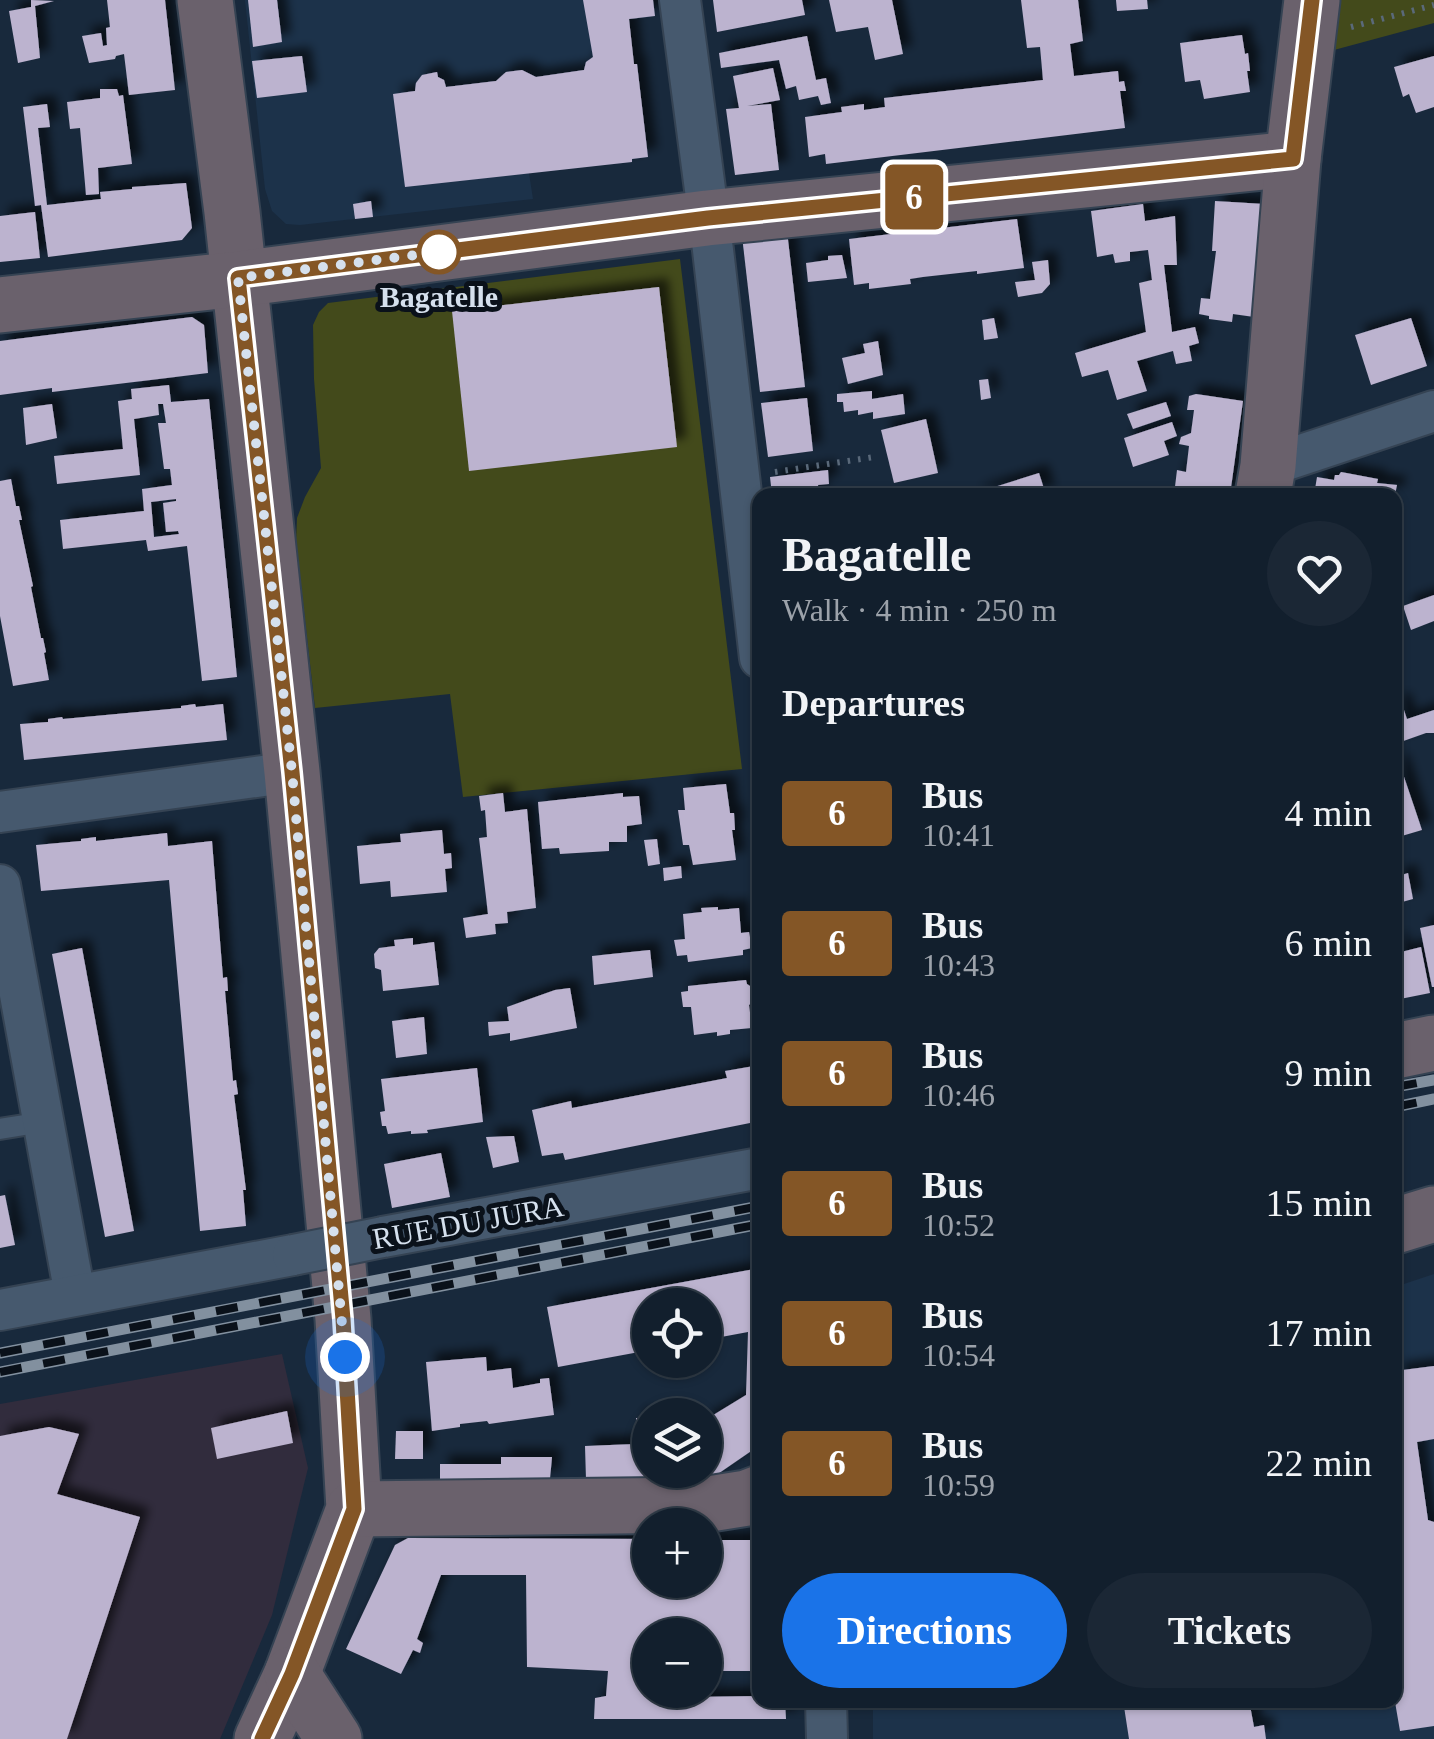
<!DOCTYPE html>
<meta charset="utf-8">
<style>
body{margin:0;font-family:"Times New Roman",serif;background:#1b2735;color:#f1f3f6;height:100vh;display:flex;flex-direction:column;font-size:38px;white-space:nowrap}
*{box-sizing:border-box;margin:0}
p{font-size:32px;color:#9ca2aa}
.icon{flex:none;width:55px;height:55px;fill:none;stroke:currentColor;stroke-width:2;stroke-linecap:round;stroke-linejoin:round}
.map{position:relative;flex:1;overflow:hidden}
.panel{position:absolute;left:752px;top:488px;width:650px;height:1220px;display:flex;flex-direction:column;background:#121f2d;border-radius:20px;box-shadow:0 2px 8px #0004,0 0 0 2px #313d49}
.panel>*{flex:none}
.badge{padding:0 20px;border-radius:8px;font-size:35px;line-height:65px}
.buttons{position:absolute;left:632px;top:1288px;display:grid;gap:20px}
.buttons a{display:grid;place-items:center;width:90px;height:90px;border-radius:50%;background:#121f2d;box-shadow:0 2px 8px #0004,0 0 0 2px #313d49;font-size:50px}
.you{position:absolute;width:50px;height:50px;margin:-25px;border:8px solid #fff;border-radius:50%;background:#1a73e8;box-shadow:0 0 0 15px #1a73e833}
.map>.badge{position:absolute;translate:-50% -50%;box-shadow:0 0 0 5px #fff}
h2{padding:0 30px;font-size:38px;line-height:90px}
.round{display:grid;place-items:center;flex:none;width:105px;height:105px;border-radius:52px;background:#1b2735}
.headline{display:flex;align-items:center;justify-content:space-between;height:170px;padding:0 30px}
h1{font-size:48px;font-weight:700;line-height:75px}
.action{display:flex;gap:20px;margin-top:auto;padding:20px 30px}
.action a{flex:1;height:115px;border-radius:60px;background:#1a73e8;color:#fff;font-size:40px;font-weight:700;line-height:115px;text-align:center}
.action a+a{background:#1b2735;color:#f1f3f6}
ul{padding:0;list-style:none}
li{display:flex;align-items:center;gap:30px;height:130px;padding:0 30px}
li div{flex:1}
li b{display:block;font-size:38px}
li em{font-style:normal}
li .badge{min-width:110px;font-weight:700;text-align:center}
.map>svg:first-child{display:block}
.commercial{fill:#312c3d}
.built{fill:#1c324a}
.green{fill:#434a1b}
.building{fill:#bcb3cf;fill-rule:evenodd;filter:url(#shadow)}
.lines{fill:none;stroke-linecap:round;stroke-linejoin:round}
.lane-casing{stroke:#354353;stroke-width:24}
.street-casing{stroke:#354353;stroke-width:44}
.secondary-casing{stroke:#354353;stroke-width:59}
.path{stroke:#5a697a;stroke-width:6;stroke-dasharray:2.5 8;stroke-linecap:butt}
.lane{stroke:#46596e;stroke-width:20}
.street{stroke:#46596e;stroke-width:40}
.secondary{stroke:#6a616c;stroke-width:55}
.rail-casing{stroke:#82909f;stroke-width:11}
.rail{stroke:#0a111a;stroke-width:8;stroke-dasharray:22;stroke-linecap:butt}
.street-bridge-casing{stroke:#354353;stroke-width:44;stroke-linecap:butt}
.street-bridge{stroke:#46596e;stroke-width:40}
.line-casing{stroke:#fff;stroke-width:22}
.line{stroke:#845626;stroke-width:15}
.walk{stroke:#d5e0ed;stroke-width:10;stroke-dasharray:0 18}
.stop-dot{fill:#fff;stroke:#845626;stroke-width:5}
.labels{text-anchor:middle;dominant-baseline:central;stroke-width:10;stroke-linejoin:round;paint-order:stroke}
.stop-label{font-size:30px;font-weight:bold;fill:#d5e0ed;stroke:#0a111a}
.street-label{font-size:30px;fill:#d5e0ed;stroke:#0a111a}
</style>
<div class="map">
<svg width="1434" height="1739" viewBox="0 0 1434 1739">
<defs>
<filter id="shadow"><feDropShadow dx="9" dy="-9" stdDeviation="5" flood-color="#0009"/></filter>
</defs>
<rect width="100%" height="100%" fill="#18293c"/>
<path class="commercial" d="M282,1354L308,1468L272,1615L220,1739H0V1404Z"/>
<g class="built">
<path d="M245,0H653L655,16L629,20L634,64H637L648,157L633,159L632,162L529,173L533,199L300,225L286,224L272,211L265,189Z"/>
<path d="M1434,1274V1739H873V1700H1395V1287Z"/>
</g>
<g class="green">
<path d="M1341,0H1434V23L1334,50Z"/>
<path d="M680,259L742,769L463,797L450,694L315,708L296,541L297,518L305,497L321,468L314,379L313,325L319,312L328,303Z"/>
</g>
<g class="building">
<path d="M31,0L54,1L35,6L40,58L18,63L9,11L31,7Z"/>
<path d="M107,0H165L175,90L129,95L124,54L116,56L115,59L89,63L82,36L101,33L103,46L107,45L106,28L110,27Z"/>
<path d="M248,0H277L282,42L253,47Z"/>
<path d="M583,0H653L655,16L629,19L634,64H637L648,157L632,159V162L405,187L393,94L415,91L416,83L422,75L437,72L438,77L444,80L446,87L496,81L506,72L522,70L536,77L584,70L586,62L593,57Z"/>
<path d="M713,0H802L805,15L717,32Z"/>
<path d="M829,0H892L903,54L875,60L868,27L836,32Z"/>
<path d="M1021,0H1078L1083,41L1070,44L1074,76L1118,71L1119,82L1124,81L1126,91H1120L1125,128L826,164L825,154L809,157L805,117L842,112L841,107L864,104V110L885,107L884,98L1043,80L1040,47L1027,48Z"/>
<path d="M1116,0H1147L1148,9L1117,11Z"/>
<path d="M1242,35L1245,54L1248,53L1250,71H1247L1250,92L1204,99L1200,80L1185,82L1180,43Z"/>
<path d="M807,36L816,80L826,78L831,103L821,105L818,96L799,100L796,86L786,89L779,60L721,68L719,53Z"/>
<path d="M302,56L307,92L257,98L252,61Z"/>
<path d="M1434,56V107L1416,113L1409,94L1403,97L1394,67Z"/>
<path d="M773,68L780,100L747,106L771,104L779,170L735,175L726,109L739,108L733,76Z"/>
<path d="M100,89H117L119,96L123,95L132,164L98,168L99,194L86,195L80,128L70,129L67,102L100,98Z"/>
<path d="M47,104L50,127L38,128L47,205L101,199L100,192L132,189V187L186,183L192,228L182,240L48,257L41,205L35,206L23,107Z"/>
<path d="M371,201L373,217L355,219L353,204Z"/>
<path d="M1215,201L1264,204L1254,317L1233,314L1232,322L1209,319V316L1199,314L1201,298L1210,299L1216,251H1212Z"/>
<path d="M1143,204L1145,221L1175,216L1177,265H1164L1172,332L1195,327L1199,343L1189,346L1192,361L1176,364L1173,351L1137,361L1147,391L1117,400L1108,370L1082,377L1075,353L1146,332L1139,283L1152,280L1148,250L1130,252V261L1115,263L1113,254L1097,257L1091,211Z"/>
<path d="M35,212L40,258L0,262V216Z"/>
<path d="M1017,219L1024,268L977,274V271L923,277L910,279L911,284L869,289V283L854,285L849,239Z"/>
<path d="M787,231L805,387L760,392L742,236Z"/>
<path d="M842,255L847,278L808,282L806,263L828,260V256Z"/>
<path d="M1048,260L1050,284L1042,293L1018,297L1015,282L1035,280L1032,262Z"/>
<path d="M659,287L677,447L469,471L452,311Z"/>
<path d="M192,317L204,325L208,373L52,392V388L0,395V341Z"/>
<path d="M994,318L998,338L984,340L982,320Z"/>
<path d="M1411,318L1427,366L1371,385L1355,335Z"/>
<path d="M878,341L883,375L848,384L842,358L865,353L863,344Z"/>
<path d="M988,379L991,398L981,400L979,380Z"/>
<path d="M169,385L171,402L209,399L237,677L202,681L187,546L148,551L146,540L63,549L60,520L144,511L142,489L172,485L170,469H164L158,423H166L163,404H158L159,415L134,419L140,475L57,484L54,456L123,449L118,401L132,399L131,389ZM176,499V501L163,503L166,532L178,531L179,534L154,537L151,502Z"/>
<path d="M872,391V399L903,394L905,414L873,419V412L858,415V410L844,412L843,402H837V394Z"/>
<path d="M1196,394L1243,401L1230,495H1174L1177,470L1186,472L1189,446L1179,444L1181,437L1191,433L1194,410H1187L1189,396Z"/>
<path d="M807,398L813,451L768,457L761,403Z"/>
<path d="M1166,402L1171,416L1133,429L1127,414Z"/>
<path d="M52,404L57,438L26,445L23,408Z"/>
<path d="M926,419L938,473L894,483L881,430Z"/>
<path d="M1172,422L1177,436L1164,441L1169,455L1133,467L1124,438Z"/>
<path d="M828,470L829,484L818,485L819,495H772L770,477Z"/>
<path d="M1341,472L1378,479L1377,483L1397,485L1395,495H1314L1317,477L1334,480L1335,475H1339Z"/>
<path d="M1039,473L1046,495H972V494Z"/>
<path d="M11,479L16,506H19L22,520H19L33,586L31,587L41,638H43L46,652L44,653L49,680L13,686L0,616V481Z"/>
<path d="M1434,595V621L1411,630L1403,606Z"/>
<path d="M1401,701L1407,719L1434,710V733H1426L1395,744V703Z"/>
<path d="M195,704L196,707L223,704L227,740L24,760L20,724L48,722V719L62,717L63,719L181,708V706Z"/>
<path d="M1399,762L1422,830L1395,838V763Z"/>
<path d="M726,784L730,813H734L735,830H732L736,860L693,865L689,845H683L678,810H685L683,788Z"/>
<path d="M503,793L505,812L527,809L536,908L507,912L508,923L495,924L496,934L466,938L463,918L488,914L479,838L487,837L485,810L481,811L479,796Z"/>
<path d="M623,793V797L639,796L642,824L627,826V842H609V851L560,854L559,848L542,849L538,802Z"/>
<path d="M442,830L444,854L451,853L452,868L445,869L447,892L391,897L390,881L360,884L357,846L401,842L400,834Z"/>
<path d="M167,833L168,846L212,841L223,978L227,977L228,991H225L233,1081L236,1080L238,1094L234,1095L246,1190H243L246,1226L200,1231L169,880L41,891L36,845L81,841V839L96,837V841Z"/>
<path d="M657,839L660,864L648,866L644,840Z"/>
<path d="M681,866L682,878L664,881L663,868Z"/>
<path d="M1408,873L1413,899L1395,904V877Z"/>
<path d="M718,907V910L739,908L741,933L749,932L752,948L743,950V955L688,962L687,955L677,956L674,940L685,939L683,914L702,912L701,908Z"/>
<path d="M1434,925V987H1432L1420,928Z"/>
<path d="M413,938V945L434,942L439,985L383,991L381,970L375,968L374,954L379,948L395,946L394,940Z"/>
<path d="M1398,940L1401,952L1421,947L1430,993L1395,1000V941Z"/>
<path d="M82,948L134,1231L105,1237L52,954Z"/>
<path d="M650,950L653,977L594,985L592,956Z"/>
<path d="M746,980L747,984L753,988L755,1000L749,1005L752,1028L730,1030V1034L717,1036V1032L694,1035L691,1007H683L681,992L688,991V986Z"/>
<path d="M570,988L577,1028L510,1041V1033L489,1036L488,1022L509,1021L507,1007L555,990Z"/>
<path d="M424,1017L427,1054L396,1058L392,1021Z"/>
<path d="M760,1065V1114L754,1116L755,1122L565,1160L563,1153L542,1156L532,1110L571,1101L572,1108L727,1078L725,1071Z"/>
<path d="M477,1068L483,1122L427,1130L428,1133L411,1134V1131L388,1134L386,1126H382L380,1112L385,1111L381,1079Z"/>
<path d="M514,1136L519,1162L493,1168L486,1137Z"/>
<path d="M441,1153L450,1197L392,1208L384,1164Z"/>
<path d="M5,1195L15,1245L0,1248V1196Z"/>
<path d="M760,1268V1445L712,1478L586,1480L585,1446L636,1444V1418H650V1470H705V1417H710L746,1395L748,1332L705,1340V1305H650V1350L558,1367L547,1307Z"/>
<path d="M486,1357L487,1371L511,1368L513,1388L540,1383V1379L549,1378L554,1415L489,1424L487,1421L460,1424V1427L432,1431L426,1362Z"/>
<path d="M1434,1366V1439L1417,1442L1428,1520L1434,1522V1726L1400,1731L1395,1702V1689L1399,1688L1395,1658V1371Z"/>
<path d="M287,1411L293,1443L217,1459L211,1428Z"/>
<path d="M49,1427L79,1434L57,1494L140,1517L67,1739H0V1436Z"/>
<path d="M396,1431H423V1459H395Z"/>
<path d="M501,1457H552L550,1479L440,1480V1464H501Z"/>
<path d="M408,1538L650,1539V1580H705V1540H760V1671H705V1635H650V1690H689V1697L760,1696V1700H785L786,1719H594L595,1698L606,1696L608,1671L527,1667L526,1575H441L417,1639L423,1643L420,1653L413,1650L401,1674L346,1649L395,1545Z"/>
<path d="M1123,1700H1249L1254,1727L1264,1725L1266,1739H1129Z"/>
</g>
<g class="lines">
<g class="lane-casing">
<path id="lane" d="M0,1129L43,1122"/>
</g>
<g class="street-casing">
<g id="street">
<path d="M680,0L713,250L760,658"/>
<path d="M1268,466L1434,411"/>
<path d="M0,812L292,772"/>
<path d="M0,885L75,1295"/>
<path d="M383,1237L760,1168"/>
<path d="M0,1310L293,1255"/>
<path d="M826,1700L827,1739"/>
</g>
</g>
<g class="secondary-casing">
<g id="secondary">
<path d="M205,0L232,212L292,772L343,1319L354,1509L292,1674L262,1739"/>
<path d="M0,305L239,279L707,218L1293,159"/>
<path d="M1263,495L1268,466L1293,159L1312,0"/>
<path d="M1395,1051L1434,1043"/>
<path d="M1395,1226L1434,1214"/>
<path d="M354,1509L703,1505L747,1498L760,1493"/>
<path d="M292,1674L334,1739"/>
</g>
</g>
<g class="path">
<path d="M1351,27L1434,5"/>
<path d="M775,472L874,457"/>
</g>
<use href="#lane" class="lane"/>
<use href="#street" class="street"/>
<use href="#secondary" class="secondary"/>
<g class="rail-casing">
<g id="rail">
<path d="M1395,1087L1434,1080"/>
<path d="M1395,1107L1434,1099"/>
<path d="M0,1353L760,1206"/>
<path d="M0,1372L760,1224"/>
</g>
</g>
<use href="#rail" class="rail"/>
<g class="street-bridge-casing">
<path id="street-bridge" d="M293,1255L383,1237"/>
</g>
<use href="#street-bridge" class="street-bridge"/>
</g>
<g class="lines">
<g class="line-casing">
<path id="line" d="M262,1739L292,1674L354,1509L343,1319L292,772L238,278L708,218L1293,159L1312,0"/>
</g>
<use href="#line" class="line"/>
<path class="walk" d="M345,1357L292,772L238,278L439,252"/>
</g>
<circle class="stop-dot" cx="439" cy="252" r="20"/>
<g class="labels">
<g class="stop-label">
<text x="439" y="296">Bagatelle</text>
</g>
<g class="street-label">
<text transform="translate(468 1222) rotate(-10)">RUE DU JURA</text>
</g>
</g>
</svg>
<div class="buttons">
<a><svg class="icon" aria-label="locate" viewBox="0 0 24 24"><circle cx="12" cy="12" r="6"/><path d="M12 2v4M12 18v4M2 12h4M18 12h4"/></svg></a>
<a><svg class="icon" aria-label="layers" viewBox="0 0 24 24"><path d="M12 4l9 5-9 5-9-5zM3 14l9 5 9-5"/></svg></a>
<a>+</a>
<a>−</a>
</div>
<div class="you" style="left:345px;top:1357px"></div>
<b class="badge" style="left:914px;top:197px;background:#845626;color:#fff">6</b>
<section class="panel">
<div class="headline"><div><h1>Bagatelle</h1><p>Walk · 4 min · 250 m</p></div><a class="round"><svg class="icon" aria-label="heart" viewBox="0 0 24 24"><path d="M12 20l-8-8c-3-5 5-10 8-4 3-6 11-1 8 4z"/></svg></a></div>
<h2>Departures</h2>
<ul>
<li><span class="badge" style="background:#845626;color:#fff">6</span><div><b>Bus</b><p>10:41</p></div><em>4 min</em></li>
<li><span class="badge" style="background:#845626;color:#fff">6</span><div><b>Bus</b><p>10:43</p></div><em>6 min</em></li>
<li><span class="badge" style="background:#845626;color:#fff">6</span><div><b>Bus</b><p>10:46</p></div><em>9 min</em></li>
<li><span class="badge" style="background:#845626;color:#fff">6</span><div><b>Bus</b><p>10:52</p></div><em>15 min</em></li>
<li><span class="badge" style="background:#845626;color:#fff">6</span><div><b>Bus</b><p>10:54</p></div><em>17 min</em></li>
<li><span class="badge" style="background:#845626;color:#fff">6</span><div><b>Bus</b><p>10:59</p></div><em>22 min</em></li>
</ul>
<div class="action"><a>Directions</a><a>Tickets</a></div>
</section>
</div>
